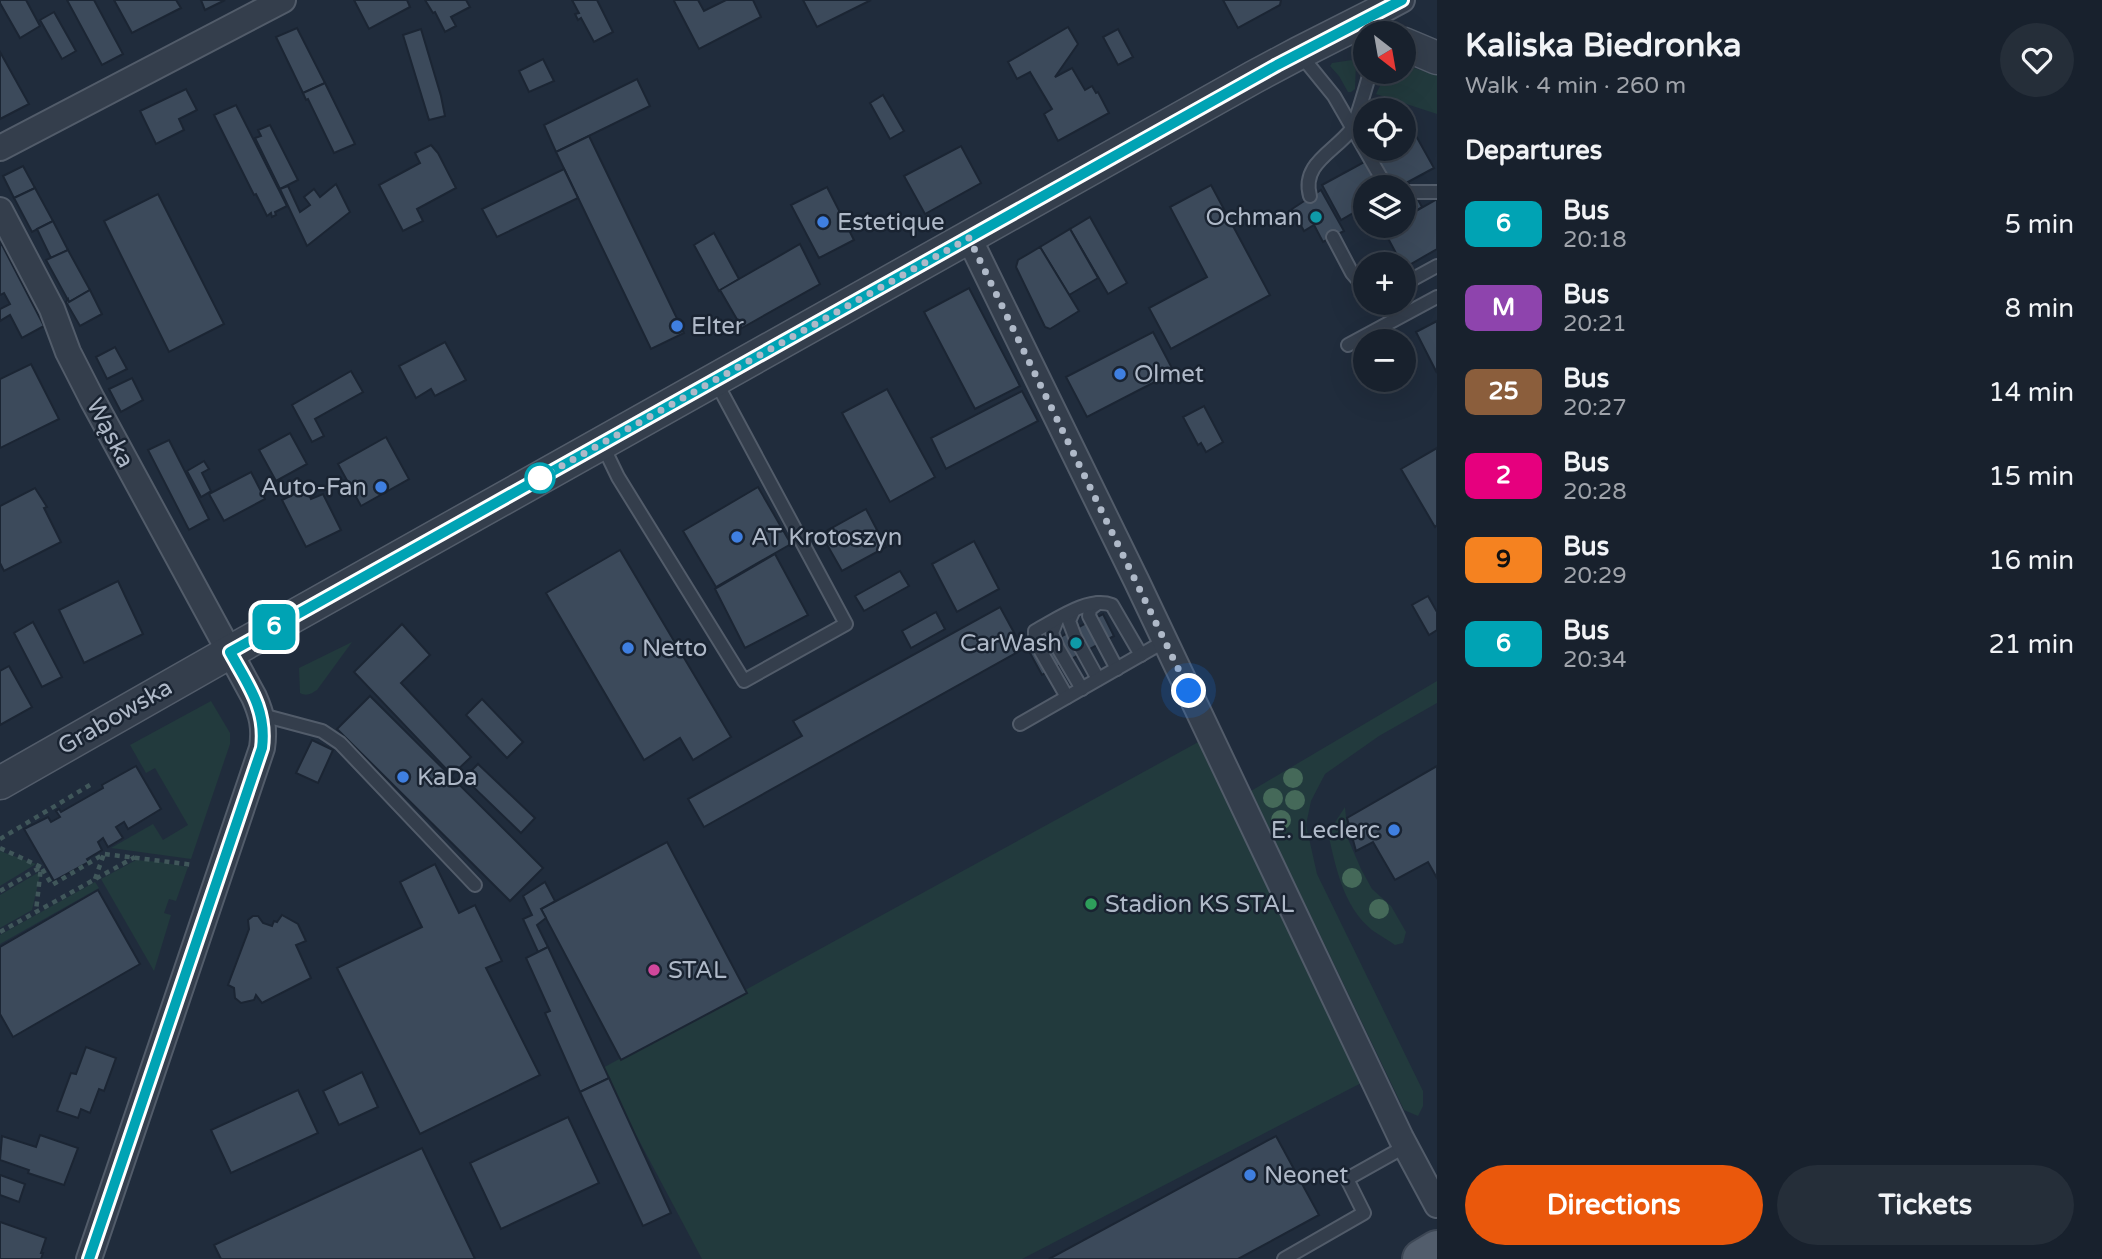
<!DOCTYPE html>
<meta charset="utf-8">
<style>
body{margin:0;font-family:"Varela Round",sans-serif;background:#252e39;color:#f1f3f6;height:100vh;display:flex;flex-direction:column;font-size:26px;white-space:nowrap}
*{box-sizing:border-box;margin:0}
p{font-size:23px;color:#9fa3aa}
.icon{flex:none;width:38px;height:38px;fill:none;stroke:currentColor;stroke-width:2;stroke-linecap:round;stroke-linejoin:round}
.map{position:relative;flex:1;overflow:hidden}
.drawer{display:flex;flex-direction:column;background:#18212d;width:665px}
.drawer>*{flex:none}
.badge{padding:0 14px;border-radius:10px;font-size:24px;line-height:46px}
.needle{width:46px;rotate:149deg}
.controls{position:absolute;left:1353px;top:21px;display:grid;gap:14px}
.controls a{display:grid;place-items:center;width:63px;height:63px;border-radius:50%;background:#18212d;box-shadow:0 7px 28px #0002,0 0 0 2px #363e49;font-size:35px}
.you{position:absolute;width:35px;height:35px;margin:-18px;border:5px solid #fff;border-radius:50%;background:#1a73e8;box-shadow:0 0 0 10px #1a73e833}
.map>.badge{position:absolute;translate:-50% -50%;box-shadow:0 0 0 4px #fff}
h2{padding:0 28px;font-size:26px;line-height:63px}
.round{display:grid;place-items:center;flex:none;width:74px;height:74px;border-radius:37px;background:#252e39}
.headline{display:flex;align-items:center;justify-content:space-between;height:119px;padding:0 28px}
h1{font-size:33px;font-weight:700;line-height:52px}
.primary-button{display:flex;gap:14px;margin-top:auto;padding:14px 28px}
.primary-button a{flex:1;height:80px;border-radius:42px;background:#ea580c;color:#fff;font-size:28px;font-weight:700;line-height:80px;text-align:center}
.primary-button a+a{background:#252e39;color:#f1f3f6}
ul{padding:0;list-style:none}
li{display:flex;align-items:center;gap:21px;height:84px;padding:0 28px}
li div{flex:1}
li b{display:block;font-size:26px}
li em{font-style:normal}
li .badge{min-width:77px;font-weight:700;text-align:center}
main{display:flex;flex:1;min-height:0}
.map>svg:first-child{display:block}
.green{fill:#223a3d}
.building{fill:#3c4a5b;stroke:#1b2533;stroke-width:2}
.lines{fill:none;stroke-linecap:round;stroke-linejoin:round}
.service-casing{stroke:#525c6a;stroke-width:16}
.minor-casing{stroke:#525c6a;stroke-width:28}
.tertiary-casing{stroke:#525c6a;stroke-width:35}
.primary-casing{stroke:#3d4755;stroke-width:42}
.path{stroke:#40575a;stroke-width:4.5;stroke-dasharray:5 5;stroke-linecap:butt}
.service{stroke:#343e4c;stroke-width:12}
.minor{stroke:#343e4c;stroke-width:24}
.tertiary{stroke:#343e4c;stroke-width:32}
.primary{stroke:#525d6c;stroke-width:38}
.tree{fill:#456959}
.line-casing{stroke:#fff;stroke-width:16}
.line{stroke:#00a3b4;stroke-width:10}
.walk{stroke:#afb9c8;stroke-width:7;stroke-dasharray:0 12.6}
.culture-dot{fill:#0f9aa8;stroke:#192331;stroke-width:2.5}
.shop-dot{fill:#3f7fe0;stroke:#192331;stroke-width:2.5}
.stop-dot{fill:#fff;stroke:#00a3b4;stroke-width:3.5}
.leisure-dot{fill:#2e9e5b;stroke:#192331;stroke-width:2.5}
.hotel-dot{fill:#d1479c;stroke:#192331;stroke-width:2.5}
.labels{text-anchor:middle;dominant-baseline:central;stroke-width:5;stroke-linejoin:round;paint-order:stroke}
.poi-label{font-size:24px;fill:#afb9c8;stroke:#192331;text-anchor:start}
.street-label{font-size:24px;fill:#afb9c8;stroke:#192331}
</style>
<main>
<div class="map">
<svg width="1437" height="1259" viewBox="0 0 1437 1259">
<rect width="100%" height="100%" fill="#202c3c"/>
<g class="green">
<path d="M1352,60L1356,63L1355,89L1351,92H1348L1339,76L1330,66L1332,63Z"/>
<path d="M1404,65L1437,75V114L1376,94L1387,72H1404Z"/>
<path d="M352,642L317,690C312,693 307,697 300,693L299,668Z"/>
<path d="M1437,681V703L1379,736L1325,774L1311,801L1306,825L1317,874L1423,1091V1106L1418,1116L1404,1110L1251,791Z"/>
<path d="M211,701L230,733V744L191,859L111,848L153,824L163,840L188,825L155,768L146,773L130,745Z"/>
<path d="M1202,740L1367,1080L1022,1259H702L601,1069Z"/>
<path d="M1345,807L1348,839L1361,869L1372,889L1391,906L1406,932L1403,943L1395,945C1388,940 1379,935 1372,930C1343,906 1336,868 1328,833Z"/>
<path d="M0,851L36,864L0,886Z"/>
<path d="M136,860L160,862L188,867L176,901L169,899L164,913L171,915L154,971L101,879Z"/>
<path d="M41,871L32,910L0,928V895Z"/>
<path d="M95,882L99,888L0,944V935Z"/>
</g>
<g class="building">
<path d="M0,0H26L40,26L20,38L0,3Z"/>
<path d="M67,0H94L123,54L102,65Z"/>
<path d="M114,0H176L181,8L132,33Z"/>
<path d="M201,0H225L205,10Z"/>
<path d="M354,0H407L410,7L369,29Z"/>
<path d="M425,0H466L470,7L451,17L456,26L445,32L435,12L433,13Z"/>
<path d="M572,0H597L613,32L594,42L581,18L578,20L575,14L579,13Z"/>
<path d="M675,0H698L704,11L726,0H753L761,17L699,49L674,1Z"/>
<path d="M803,0H871L817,27Z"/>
<path d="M1223,0H1281L1280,5L1238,28Z"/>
<path d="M54,12L76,51L62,59L40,20Z"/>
<path d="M1068,27L1078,44L1055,77L1072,68L1085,90L1092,86L1096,93L1098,92L1109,113L1058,141L1044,114L1052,109L1030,72L1017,79L1008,62Z"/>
<path d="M297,28L325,83L303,93L276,37Z"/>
<path d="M421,29L441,96L445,116L429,120L403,35Z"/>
<path d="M1118,29L1133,57L1118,65L1103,37Z"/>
<path d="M0,52L29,104L0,119Z"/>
<path d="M543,59L554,81L529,92L519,71Z"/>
<path d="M637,79L650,106L556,152L544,125Z"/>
<path d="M325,83L355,144L334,153L308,99L306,100L303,93Z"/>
<path d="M186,89L197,110L179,119L184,130L156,144L140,111Z"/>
<path d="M883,95L904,131L890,139L870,103Z"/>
<path d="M236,105L287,206L275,212L276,215L272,217L271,213L267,216L256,194L254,195L214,115Z"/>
<path d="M270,125L298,180L280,189L255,138L261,136L258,130Z"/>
<path d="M1415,134L1434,168L1408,182L1422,207L1404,218V187H1365V206L1341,220L1322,185L1388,149H1404V140Z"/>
<path d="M589,136L684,333L651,349L556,152Z"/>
<path d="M431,145L438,153L456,188L417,209L423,221L403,231L379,185L420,163L415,153Z"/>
<path d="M961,146L981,183L925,214L904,176Z"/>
<path d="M23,166L35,188L14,198L3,176Z"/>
<path d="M564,169L578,198L497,237L482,209Z"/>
<path d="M336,184L350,212L307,246L280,189L288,186L300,212L310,205L304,197L314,189L320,197Z"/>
<path d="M1211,185L1270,295L1171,349L1149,308L1207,277L1170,207Z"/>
<path d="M827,187L854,240L819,258L791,205Z"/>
<path d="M35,188L53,221L32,232L14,198Z"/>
<path d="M1321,190L1344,231L1323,242L1314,225L1304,231L1292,209Z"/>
<path d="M158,194L224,324L169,352L104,221Z"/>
<path d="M1437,199V249L1404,268L1383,229L1389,226H1404V218Z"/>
<path d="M1090,217L1127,283L1108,294L1070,229Z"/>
<path d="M53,221L68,250L51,258L37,229Z"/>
<path d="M1070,229L1098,278L1069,295L1040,247Z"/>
<path d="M714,233L739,279L719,291L694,245Z"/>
<path d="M0,241L44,326L22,338L10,315L0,321V309L10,304L4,293L0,295Z"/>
<path d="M800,244L820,284L742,328L720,290Z"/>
<path d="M1040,247L1079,311L1050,329L1045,327L1016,267L1018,260Z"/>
<path d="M68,250L90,290L69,302L46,260Z"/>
<path d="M969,288L1020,386L975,409L924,312Z"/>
<path d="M90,290L102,314L80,326L66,302L68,299L69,302Z"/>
<path d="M1437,321V373L1416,332Z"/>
<path d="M1153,332L1174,372L1087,417L1066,377Z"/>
<path d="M445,342L466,380L435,396L431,389L416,398L399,366Z"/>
<path d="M115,347L127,369L107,379L96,357Z"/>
<path d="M31,364L59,419L0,448V379Z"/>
<path d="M351,371L363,392L315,419L324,436L312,442L292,405Z"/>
<path d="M132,378L143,400L121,412L109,389Z"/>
<path d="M887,389L935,477L890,502L842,413Z"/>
<path d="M1022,391L1038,421L946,469L931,438Z"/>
<path d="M1204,406L1223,442L1206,452L1201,443L1198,445L1183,417Z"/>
<path d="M290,433L307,464L276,481L259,450Z"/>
<path d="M386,437L409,479L361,506L338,464Z"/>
<path d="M169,440L209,519L189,530L148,450Z"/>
<path d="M1437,448V525L1435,527L1401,469Z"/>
<path d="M204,461L209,469L202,473L211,491L201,497L187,471Z"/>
<path d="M251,472L265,499L224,521L209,494Z"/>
<path d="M758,487L791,544L716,587L683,531Z"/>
<path d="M35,488L47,507L44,508L61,542L4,571L0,563V506Z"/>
<path d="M306,488L311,499L323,494L341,530L306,547L282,500Z"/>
<path d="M866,509L886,547L842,571L821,534Z"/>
<path d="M974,541L999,589L957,612L932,564Z"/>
<path d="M620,550L731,737L693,760L680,738L644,760L546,593Z"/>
<path d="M775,554L808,615L745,648L715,589Z"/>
<path d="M900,571L909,586L864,611L855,596Z"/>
<path d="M118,581L143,634L84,663L59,610Z"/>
<path d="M1428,596L1437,612V630L1429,635L1412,605Z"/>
<path d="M1000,607L1023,649L704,827L688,799L802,736L793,721Z"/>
<path d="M936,612L945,629L911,648L902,631Z"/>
<path d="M1103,614L1114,636L1042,675L1030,653Z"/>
<path d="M33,622L62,677L42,687L14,633Z"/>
<path d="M402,624L430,655L401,683L471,757L452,775L354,672Z"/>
<path d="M9,666L32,707L0,725V671Z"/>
<path d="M370,696L543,868L510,901L337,729Z"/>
<path d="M482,699L523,742L507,758L466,715Z"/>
<path d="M312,740L333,750L318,783L296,773Z"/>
<path d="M478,764L535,818L521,833L464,778Z"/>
<path d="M136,766L161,809L128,829L124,822L116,827L123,838L108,847L103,838L98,842L102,850L87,859L89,862L54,881L24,829L48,817L51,822L60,817L56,811L59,809L61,812L103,788L102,785Z"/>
<path d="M1437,766V878L1428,862L1395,880L1373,842L1356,851L1347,818Z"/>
<path d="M667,842L747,993L621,1060L541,909Z"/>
<path d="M435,864L459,913L475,905L502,961L486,968L540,1075L420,1134L337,968L422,927L400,882Z"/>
<path d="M545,882L555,901L541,909L546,918L537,925L548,947L538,952L523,919L532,915L523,896Z"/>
<path d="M98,890L140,964L13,1037L0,1014V947Z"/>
<path d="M282,915L298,924L306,941L296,945L311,978L262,1003L256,995L254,1000L241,1003L235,998L234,988L228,985L249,929L248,920L253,916H258L263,923L272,926L274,921L277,922Z"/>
<path d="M548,947L609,1078L580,1092L545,1013L550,1011L526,958Z"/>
<path d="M86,1047L116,1058L104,1091L99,1089L90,1113L81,1109L78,1118L57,1111L71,1073L76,1074Z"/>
<path d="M362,1072L378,1107L339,1125L323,1091Z"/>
<path d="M609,1078L671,1213L643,1226L580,1092Z"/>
<path d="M298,1090L318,1133L231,1173L211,1130Z"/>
<path d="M568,1117L599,1183L501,1229L470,1163Z"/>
<path d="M40,1135L78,1148L64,1185L28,1173L29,1170L0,1160L2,1136L36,1147Z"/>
<path d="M1276,1136L1319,1215L1238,1259H1049Z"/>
<path d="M422,1148L475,1259H221L214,1245Z"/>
<path d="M0,1175L25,1184L19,1202L0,1195Z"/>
<path d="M0,1222L46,1238L41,1253H43L41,1259H0Z"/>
</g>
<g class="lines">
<g class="service-casing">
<g id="service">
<path d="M1299,53L1334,96L1383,181L1393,187"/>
<path d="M1404,192H1437"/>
<path d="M1310,196C1301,164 1334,152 1351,130C1355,125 1368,80 1370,72"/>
<path d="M1333,237L1352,273L1365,288"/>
<path d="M1404,284L1437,266"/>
<path d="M1348,345L1437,297"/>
<path d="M602,444L618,477L744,681L846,624L715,380"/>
<path d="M1098,603L1090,609L1089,616L1117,669"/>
<path d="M1073,612L1069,621L1075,637L1098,679"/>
<path d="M1057,620L1052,633L1058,648L1082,689"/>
<path d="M1067,697L1035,641V631C1056,620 1088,596 1112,605L1141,655"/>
<path d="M262,715L322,731L340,743L475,885"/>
<path d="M1020,724L1165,641"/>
<path d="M1284,1259L1364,1213L1347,1179L1406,1146"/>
</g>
</g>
<g class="minor-casing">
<g id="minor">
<path d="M1374,15L1402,0"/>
<path d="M0,148L283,0"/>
<path d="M0,210L52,309L68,352L92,399L254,697C262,715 265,728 262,748L89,1259"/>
<path d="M969,238L1137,582L1401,1138L1437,1205"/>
</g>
</g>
<g class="tertiary-casing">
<g id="tertiary">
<path d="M1404,44L1437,58"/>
<path d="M0,783L230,652L1254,77L1299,53L1374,15"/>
</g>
</g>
<g class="primary-casing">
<path id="primary" d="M1422,1259L1437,1250"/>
</g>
<g class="path">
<path d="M0,839L90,785"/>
<path d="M0,848L41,867L36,911"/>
<path d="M95,879L104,854"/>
<path d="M0,891L41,867L52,885L104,854L194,865"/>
<path d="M0,932L135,857"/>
</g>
<use href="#service" class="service"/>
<use href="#minor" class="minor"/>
<use href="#tertiary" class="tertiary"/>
<use href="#primary" class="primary"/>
</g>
<g class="tree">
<circle cx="1293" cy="778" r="10"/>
<circle cx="1273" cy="798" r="10"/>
<circle cx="1295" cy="800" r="10"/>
<circle cx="1281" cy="820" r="10"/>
<circle cx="1352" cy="878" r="10"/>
<circle cx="1379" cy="909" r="10"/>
</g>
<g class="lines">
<g class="line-casing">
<path id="line" d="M89,1259L262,748C267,709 248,685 230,652L1277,65L1402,0"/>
</g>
<use href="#line" class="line"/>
<path class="walk" d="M540,478L969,238L1189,691"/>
</g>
<g class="culture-dot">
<circle cx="1316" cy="217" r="7"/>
<circle cx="1076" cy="643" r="7"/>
</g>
<g class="shop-dot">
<circle cx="823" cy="222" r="7"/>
<circle cx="677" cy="326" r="7"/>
<circle cx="1120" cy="374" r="7"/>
<circle cx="381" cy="487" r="7"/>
<circle cx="737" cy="537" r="7"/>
<circle cx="628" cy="648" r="7"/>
<circle cx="403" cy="777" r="7"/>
<circle cx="1394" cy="830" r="7"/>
<circle cx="1250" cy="1175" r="7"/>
</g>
<circle class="stop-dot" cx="540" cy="478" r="14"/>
<circle class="leisure-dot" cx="1091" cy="904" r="7"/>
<circle class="hotel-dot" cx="654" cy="970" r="7"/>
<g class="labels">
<g class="poi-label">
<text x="1302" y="217" text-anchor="end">Ochman</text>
<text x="837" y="222">Estetique</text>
<text x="691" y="326">Elter</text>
<text x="1134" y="374">Olmet</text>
<text x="367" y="487" text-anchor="end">Auto-Fan</text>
<text x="751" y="537">AT Krotoszyn</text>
<text x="1062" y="643" text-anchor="end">CarWash</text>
<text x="642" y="648">Netto</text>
<text x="417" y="777">KaDa</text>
<text x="1380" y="830" text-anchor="end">E. Leclerc</text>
<text x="1105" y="904">Stadion KS STAL</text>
<text x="668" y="970">STAL</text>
<text x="1264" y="1175">Neonet</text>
</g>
<g class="street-label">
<text transform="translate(110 433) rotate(62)">Wąska</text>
<text transform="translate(115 717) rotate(-30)">Grabowska</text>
</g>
</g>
</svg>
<div class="controls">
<a><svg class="needle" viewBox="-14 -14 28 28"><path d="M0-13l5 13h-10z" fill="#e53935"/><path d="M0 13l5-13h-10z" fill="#9fa3aa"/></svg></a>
<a><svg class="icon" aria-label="locate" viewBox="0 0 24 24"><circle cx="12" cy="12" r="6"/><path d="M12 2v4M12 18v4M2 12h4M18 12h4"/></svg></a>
<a><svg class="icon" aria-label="layers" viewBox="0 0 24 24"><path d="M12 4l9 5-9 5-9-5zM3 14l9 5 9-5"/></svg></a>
<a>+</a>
<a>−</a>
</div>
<div class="you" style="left:1189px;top:691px"></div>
<b class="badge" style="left:274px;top:627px;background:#00a3b4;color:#fff">6</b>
</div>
<section class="drawer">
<div class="headline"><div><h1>Kaliska Biedronka</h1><p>Walk · 4 min · 260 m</p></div><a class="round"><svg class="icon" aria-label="heart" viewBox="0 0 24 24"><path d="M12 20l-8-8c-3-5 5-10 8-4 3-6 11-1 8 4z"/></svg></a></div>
<h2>Departures</h2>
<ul>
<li><span class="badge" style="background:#00a3b4;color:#fff">6</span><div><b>Bus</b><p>20:18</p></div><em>5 min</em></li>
<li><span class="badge" style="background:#8e44ad;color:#fff">M</span><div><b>Bus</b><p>20:21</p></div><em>8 min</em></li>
<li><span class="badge" style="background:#8b5e3c;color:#fff">25</span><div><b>Bus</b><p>20:27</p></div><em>14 min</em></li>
<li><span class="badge" style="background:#e6007e;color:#fff">2</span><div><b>Bus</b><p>20:28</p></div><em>15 min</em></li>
<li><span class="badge" style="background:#f58220;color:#111">9</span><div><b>Bus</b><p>20:29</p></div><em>16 min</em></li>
<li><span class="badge" style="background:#00a3b4;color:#fff">6</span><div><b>Bus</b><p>20:34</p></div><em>21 min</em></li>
</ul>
<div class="primary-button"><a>Directions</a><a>Tickets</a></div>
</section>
</main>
